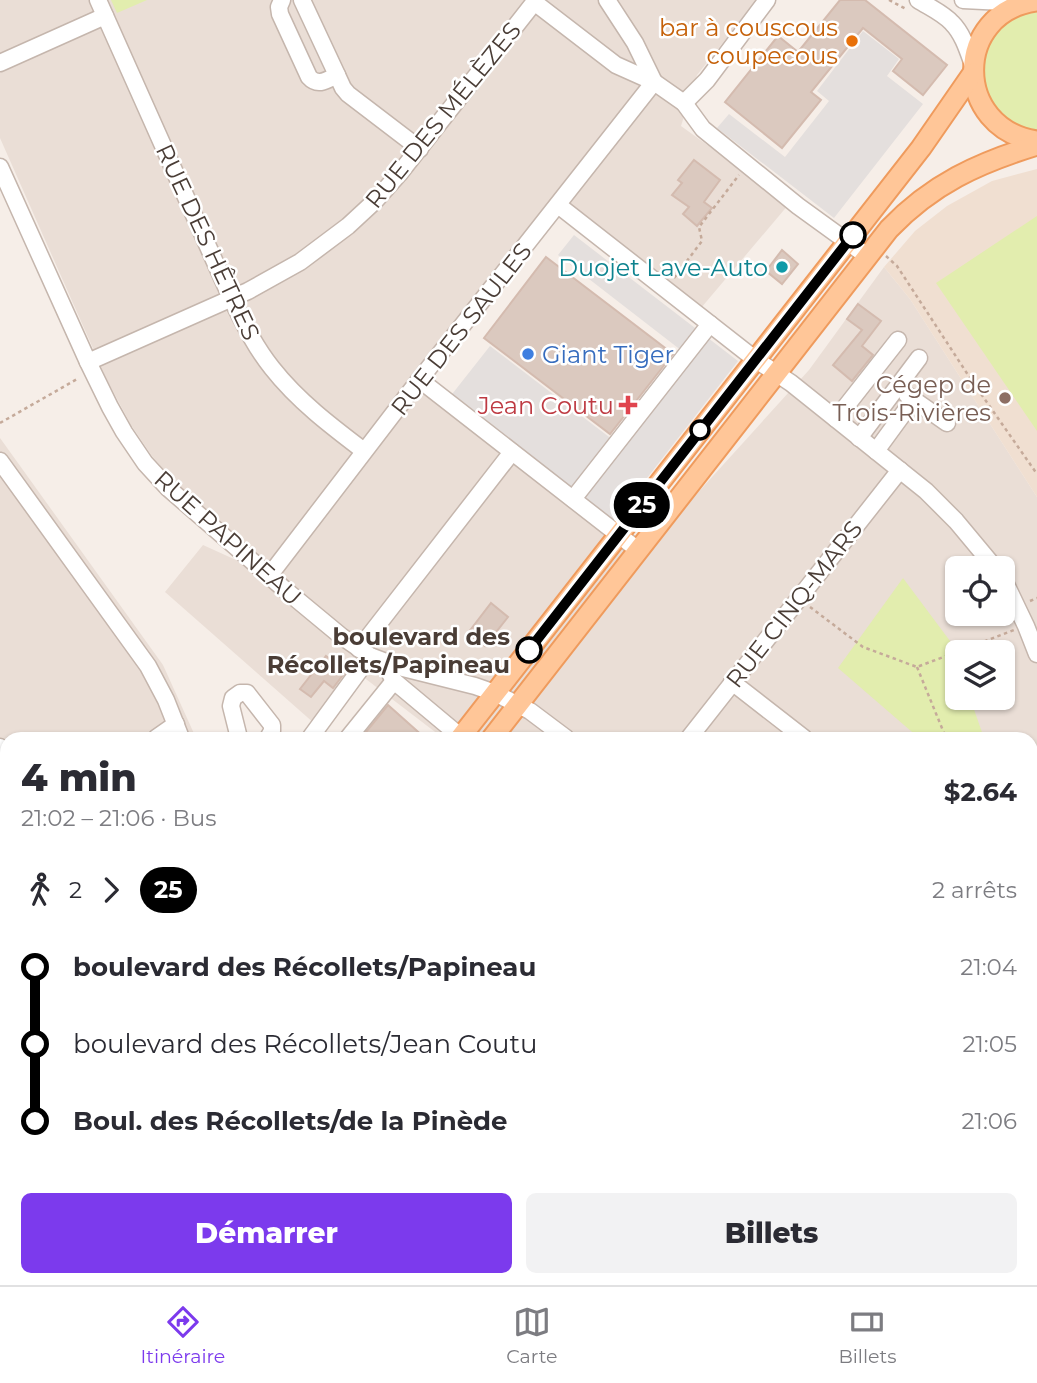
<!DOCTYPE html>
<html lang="fr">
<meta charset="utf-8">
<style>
body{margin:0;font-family:Montserrat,sans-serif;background:#f2f2f3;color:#2b2b33;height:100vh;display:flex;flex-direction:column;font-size:26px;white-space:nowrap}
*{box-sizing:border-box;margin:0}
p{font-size:23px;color:#7c7c81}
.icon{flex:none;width:38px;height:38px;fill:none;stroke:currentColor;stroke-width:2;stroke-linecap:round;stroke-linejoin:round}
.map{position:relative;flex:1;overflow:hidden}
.panel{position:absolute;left:0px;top:732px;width:1038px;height:555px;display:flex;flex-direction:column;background:#fff;border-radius:21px 21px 0 0;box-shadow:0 2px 5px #0004}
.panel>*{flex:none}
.badge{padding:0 14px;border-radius:23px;font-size:24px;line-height:46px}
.fabs{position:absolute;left:945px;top:556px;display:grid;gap:14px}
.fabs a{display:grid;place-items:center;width:70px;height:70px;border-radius:10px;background:#fff;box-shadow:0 2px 5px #0004;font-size:35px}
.map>.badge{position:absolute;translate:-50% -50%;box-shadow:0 0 0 4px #fff}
.legs{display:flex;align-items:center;gap:10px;height:77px;padding:0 21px;font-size:23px}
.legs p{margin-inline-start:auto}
.headline{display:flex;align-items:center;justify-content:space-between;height:119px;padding:0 21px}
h1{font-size:38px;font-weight:800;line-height:52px}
.cta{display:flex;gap:14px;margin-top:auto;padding:14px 21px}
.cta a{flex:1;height:80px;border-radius:10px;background:#7c3aed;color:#fff;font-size:28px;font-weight:800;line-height:80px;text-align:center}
.cta a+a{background:#f2f2f3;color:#2b2b33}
ul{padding:0 21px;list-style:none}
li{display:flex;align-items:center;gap:24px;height:77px;font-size:26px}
li i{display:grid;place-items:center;width:10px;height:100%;margin:0 9px;background:currentColor}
li i::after{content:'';width:18px;height:18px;margin:-9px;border:5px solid;border-radius:50%;background:#fff}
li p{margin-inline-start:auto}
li:first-child i{background:linear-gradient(#0000 50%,currentColor 0)}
li:last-child i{background:linear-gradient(currentColor 50%,#0000 0)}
.menu{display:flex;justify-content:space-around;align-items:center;height:98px;border-top:2px solid #e1e1e2;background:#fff;font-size:19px;color:#7c7c81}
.menu a{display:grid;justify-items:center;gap:4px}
.menu .on{color:#7c3aed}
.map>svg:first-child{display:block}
.residential{fill:#eaded6;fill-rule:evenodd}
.commercial{fill:#f9ded2}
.education{fill:#f0dfd1}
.green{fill:#e2edae}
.parking{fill:#e4dfdd}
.building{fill:#dbc9bf;stroke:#d4bbaf;stroke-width:2}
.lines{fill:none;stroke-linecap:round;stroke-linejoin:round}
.minor-casing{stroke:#c5b6ad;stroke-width:19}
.major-casing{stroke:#ef9b5d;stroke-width:23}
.path{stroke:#c5aa9a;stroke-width:2.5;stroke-dasharray:3.5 3.5;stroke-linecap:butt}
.minor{stroke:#fff;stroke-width:16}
.major{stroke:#ffc698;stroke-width:19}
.line-1-casing{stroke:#fff;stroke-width:16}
.line-1{stroke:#000;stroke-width:10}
.food-dot{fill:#e8710a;stroke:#fff;stroke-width:2.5}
.stop-1-dot{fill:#fff;stroke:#000;stroke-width:3.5}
.culture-dot{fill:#0f9aa8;stroke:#fff;stroke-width:2.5}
.shop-dot{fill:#3f7fe0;stroke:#fff;stroke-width:2.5}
.education-dot{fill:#8d6e63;stroke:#fff;stroke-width:2.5}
.health-dot{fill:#e0444e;stroke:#fff;stroke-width:2.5}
.labels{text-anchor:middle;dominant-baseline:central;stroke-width:5;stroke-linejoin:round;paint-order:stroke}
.food-label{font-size:24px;fill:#c56008;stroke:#fff;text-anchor:end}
.street-label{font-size:24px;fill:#4a3d36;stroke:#fff}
.culture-label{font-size:24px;fill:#0d838f;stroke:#fff;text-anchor:end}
.shop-label{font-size:24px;fill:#366cbe;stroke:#fff;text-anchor:start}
.education-label{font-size:24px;fill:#785e54;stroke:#fff;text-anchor:end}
.health-label{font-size:24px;fill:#be3a42;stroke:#fff;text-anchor:end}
.stop-label{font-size:24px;font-weight:bold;fill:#4a3d36;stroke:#fff;text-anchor:end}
</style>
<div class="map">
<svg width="1037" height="1285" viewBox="0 0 1037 1285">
<rect width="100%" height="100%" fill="#f6eee8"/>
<g class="residential">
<path d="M0,0H757L697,75L681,126L789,204L701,308L559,208L421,384L645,551L809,370L884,267L910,299L1037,497V1285H473L469,1279H1031V738H443L358,673L315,724L165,592L203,545L247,565L179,488L152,456L131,425L107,380L0,138ZM957,569H1003V614H957ZM957,653H1003V698H957Z"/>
<path d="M0,438L163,665L196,738H7V954L0,959Z"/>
</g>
<path class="commercial" d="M7,1183V1279H28L23,1285H0V1188Z"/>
<g class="education">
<path d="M1037,169V497L910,299L884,267L915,231L947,206L992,181Z"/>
<path d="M636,1279H696L688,1285H640Z"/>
</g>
<g class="green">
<path d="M111,0H147L117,13Z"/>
<path d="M1037,12V130C966,122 967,20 1037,12Z"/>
<path d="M1037,216V431L936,283Z"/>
<path d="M903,578L953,645L957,658V698H970L984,738H919L838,668Z"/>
<path d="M89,1279H469L473,1285H85Z"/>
</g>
<g class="parking">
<path d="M863,31L899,59L887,76L923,104L834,218L717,128L729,114L785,157L829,101L817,91Z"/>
<path d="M574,235L738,361L612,523L449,398L490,346L613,440L682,351L558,255Z"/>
<path d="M1037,1080V1166L1031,1160V1085Z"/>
</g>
<g class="building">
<path d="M840,0H865L947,65L923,95L893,71L902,59L863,28L811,92L821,100L782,148L725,102L778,36L798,52Z"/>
<path d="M694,160L720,180L704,202L712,208L697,226L683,214L689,207L672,195L682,183L678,180Z"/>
<path d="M782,250L798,264L782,284L766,271Z"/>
<path d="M546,257L673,354L610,434L484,338Z"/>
<path d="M858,304L881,321L862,346L873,355L852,381L833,365L862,330L847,319Z"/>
<path d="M491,603L508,617L485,646L468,633Z"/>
<path d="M326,656L346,671L333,688L324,681L311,697L300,689Z"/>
<path d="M388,705L425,738H361Z"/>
</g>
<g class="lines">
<g class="minor-casing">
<g id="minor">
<path d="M98,0L231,298C243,322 255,347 272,368C298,401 331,426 364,451"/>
<path d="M282,0L279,7L280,14L309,77C318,87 327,80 337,75L302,0"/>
<path d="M607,0L635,43L654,82"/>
<path d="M918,0C929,7 943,13 952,23C963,34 968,51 973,65"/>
<path d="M963,0L1022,3"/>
<path d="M534,2L616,65L654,82L684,103L703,129L798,206L867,256"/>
<path d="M0,63L105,16"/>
<path d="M337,75L343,88L348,94L420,149"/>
<path d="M684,103L707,80L767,0"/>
<path d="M0,167L88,362L110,407L124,432L145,463L168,488L283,588L341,636L370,656L399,667L475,686L495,693L530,711L566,738"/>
<path d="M558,205L756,360L791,383L926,491L956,521L996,569"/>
<path d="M88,362L248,291L300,262L348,226L375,201L399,174L536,0"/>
<path d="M420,380L638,550"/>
<path d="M907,395L947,423"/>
<path d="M836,419L898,340"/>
<path d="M859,438L919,358"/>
<path d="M876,451L914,399"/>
<path d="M0,461L148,666L166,700L181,738"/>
<path d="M573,499L710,324"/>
<path d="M269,576L413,388L654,82"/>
<path d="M1003,578L1026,626L1037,654"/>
<path d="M359,649L512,452"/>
<path d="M384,662L394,681L461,737"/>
<path d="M732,682L804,738"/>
<path d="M156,738L176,724"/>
<path d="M239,738L231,706L233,698L240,693H247L272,725V731L268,738"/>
<path d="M310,738L370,656"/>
<path d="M348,738L394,681"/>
<path d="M689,738L900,470"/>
<path d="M0,747L7,763"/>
<path d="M0,802L7,795"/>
<path d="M1031,822L1037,819"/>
<path d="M0,927L7,935"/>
<path d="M0,962L7,957"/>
<path d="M1031,1020L1037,1014"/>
<path d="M1031,1076L1037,1071"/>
<path d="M0,1171L7,1166"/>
<path d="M1031,1196L1037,1203"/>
<path d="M0,1209L7,1204"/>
<path d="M0,1226L7,1234"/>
<path d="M613,1279L617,1285"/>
<path d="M774,1279L778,1285"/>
<path d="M0,1280L7,1273"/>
<path d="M169,1285L172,1279"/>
<path d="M719,1285L727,1279"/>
<path d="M837,1285L843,1279"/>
</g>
</g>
<g class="major-casing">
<g id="major">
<path d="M1037,1C952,12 953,129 1037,141"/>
<path d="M460,738L921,148L973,73"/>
<path d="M492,738L889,229C932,184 978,163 1037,145"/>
<path d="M32,1285L37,1279"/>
<path d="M65,1285L69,1279"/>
</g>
</g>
<g class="path">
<path d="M889,0L906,9"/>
<path d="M886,256L897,266L972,381L1037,474"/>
<path d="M674,278L702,241L699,227L739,175"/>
<path d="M0,423L79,378"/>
<path d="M1030,601L1037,598"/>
<path d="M810,607L863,647L917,667L1014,630"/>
<path d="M917,667L946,738"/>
</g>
<use href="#minor" class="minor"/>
<use href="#major" class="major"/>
</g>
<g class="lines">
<g class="line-1-casing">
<path id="line-1" d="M529,650L853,235"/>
</g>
<use href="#line-1" class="line-1"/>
</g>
<circle class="food-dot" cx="852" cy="41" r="7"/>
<g class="stop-1-dot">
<circle cx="853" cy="235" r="12"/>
<circle cx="700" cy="430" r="9"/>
<circle cx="529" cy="650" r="12"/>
</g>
<circle class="culture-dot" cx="782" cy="267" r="7"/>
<circle class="shop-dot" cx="528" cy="354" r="7"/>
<circle class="education-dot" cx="1005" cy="398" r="7"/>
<path class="health-dot" d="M624.5 394.5h7v7h7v7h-7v7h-7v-7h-7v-7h7z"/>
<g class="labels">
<g class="food-label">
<text x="838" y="27">bar à couscous<tspan x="838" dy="28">coupecous</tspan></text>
</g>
<g class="street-label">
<text transform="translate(443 115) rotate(-51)">RUE DES MÉLÈZES</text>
<text transform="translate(208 242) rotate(65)">RUE DES HÊTRES</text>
<text transform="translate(461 329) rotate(-52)">RUE DES SAULES</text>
<text transform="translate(228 538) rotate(42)">RUE PAPINEAU</text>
<text transform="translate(794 604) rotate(-52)">RUE CINQ-MARS</text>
</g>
<g class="culture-label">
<text x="768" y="267">Duojet Lave-Auto</text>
</g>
<g class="shop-label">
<text x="542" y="354">Giant Tiger</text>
</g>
<g class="education-label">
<text x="991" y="384">Cégep de<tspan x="991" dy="28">Trois-Rivières</tspan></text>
</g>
<g class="health-label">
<text x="614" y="405">Jean Coutu</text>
</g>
<g class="stop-label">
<text x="510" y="636">boulevard des<tspan x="510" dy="28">Récollets/Papineau</tspan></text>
</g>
</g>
</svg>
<div class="fabs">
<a><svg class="icon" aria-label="locate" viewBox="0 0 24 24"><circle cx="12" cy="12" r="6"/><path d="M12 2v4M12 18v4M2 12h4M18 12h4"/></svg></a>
<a><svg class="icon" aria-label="layers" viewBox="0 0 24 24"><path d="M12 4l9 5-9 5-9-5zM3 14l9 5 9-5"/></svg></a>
</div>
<b class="badge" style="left:642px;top:505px;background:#000;color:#fff">25</b>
<section class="panel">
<div class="headline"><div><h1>4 min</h1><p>21:02 – 21:06 · Bus</p></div><b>$2.64</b></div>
<div class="legs"><svg class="icon" aria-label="walk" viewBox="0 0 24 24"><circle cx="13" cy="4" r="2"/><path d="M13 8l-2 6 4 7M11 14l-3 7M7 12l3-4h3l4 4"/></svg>2<svg class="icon" aria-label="forward" viewBox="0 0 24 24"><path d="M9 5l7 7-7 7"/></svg><b class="badge" style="background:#000;color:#fff">25</b><p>2 arrêts</p></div>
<ul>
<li><i style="color:#000"></i><b>boulevard des Récollets/Papineau</b><p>21:04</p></li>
<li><i style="color:#000"></i><span>boulevard des Récollets/Jean Coutu</span><p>21:05</p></li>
<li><i style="color:#000"></i><b>Boul. des Récollets/de la Pinède</b><p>21:06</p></li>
</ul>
<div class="cta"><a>Démarrer</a><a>Billets</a></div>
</section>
</div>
<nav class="menu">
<a class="on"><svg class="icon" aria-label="directions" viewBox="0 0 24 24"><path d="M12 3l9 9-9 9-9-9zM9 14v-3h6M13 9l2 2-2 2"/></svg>Itinéraire</a>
<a><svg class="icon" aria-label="map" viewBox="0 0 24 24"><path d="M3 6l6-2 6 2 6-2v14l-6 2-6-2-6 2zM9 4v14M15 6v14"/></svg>Carte</a>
<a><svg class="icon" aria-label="tickets" viewBox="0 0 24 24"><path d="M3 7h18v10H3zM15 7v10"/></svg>Billets</a>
</nav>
